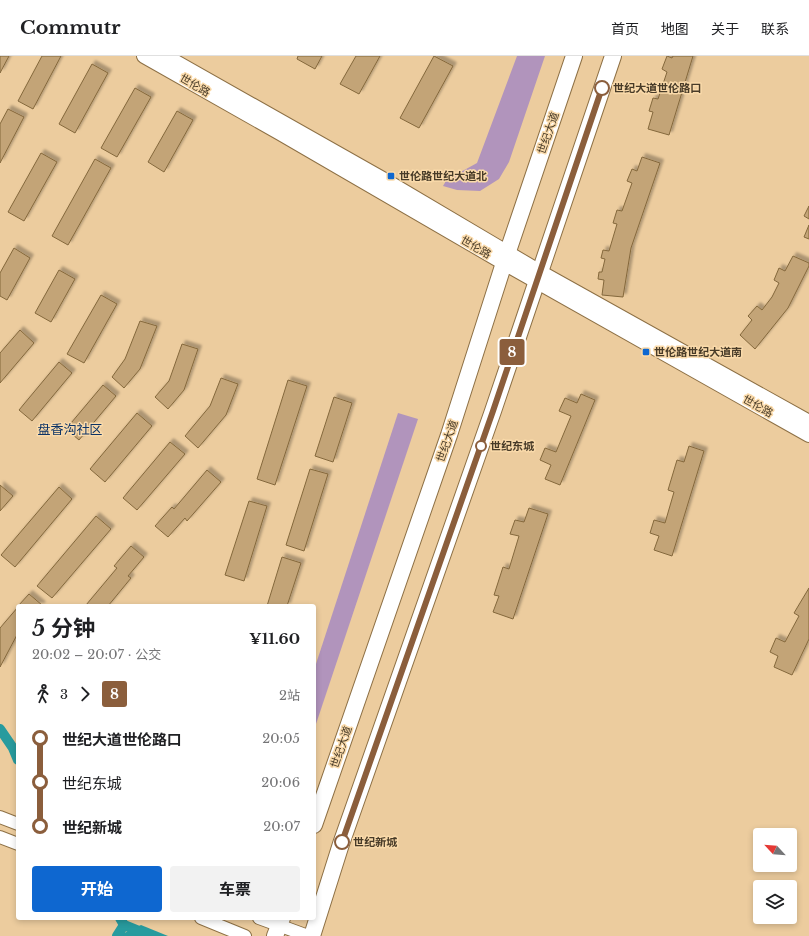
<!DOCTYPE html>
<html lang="zh">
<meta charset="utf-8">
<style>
body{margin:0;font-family:"Libre Baskerville","Noto Sans SC",serif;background:#f2f2f2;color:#202124;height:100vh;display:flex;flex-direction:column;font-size:15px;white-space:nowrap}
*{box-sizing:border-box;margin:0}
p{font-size:13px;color:#757577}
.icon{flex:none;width:22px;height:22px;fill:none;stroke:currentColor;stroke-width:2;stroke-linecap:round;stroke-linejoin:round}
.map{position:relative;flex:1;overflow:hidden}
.drawer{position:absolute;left:16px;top:548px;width:300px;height:316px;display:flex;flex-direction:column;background:#fff;border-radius:4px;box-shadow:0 2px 6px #0003}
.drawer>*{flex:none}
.badge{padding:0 8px;border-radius:3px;font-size:14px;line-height:26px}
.needle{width:26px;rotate:296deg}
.controls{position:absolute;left:753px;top:772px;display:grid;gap:8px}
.controls a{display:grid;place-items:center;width:44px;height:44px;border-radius:4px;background:#fff;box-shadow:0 2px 6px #0003;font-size:20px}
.map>.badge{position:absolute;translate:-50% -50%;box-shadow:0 0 0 2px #fff}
.legs{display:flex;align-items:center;gap:6px;height:44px;padding:0 16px;font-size:13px}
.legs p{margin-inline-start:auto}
.summary{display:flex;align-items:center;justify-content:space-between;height:68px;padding:0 16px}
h1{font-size:22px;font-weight:700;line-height:30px}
.cta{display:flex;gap:8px;margin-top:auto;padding:8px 16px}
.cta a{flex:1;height:46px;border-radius:4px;background:#0e67d0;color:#fff;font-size:16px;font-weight:700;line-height:46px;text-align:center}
.cta a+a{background:#f2f2f2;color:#202124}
ul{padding:0 16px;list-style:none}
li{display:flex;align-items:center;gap:14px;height:44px;font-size:15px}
li i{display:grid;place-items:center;width:6px;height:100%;margin:0 5px;background:currentColor}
li i::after{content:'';width:10px;height:10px;margin:-5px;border:3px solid;border-radius:50%;background:#fff}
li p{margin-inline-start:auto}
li:first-child i{background:linear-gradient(#0000 50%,currentColor 0)}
li:last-child i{background:linear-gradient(currentColor 50%,#0000 0)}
header{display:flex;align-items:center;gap:24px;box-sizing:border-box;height:56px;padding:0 20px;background:#fff;border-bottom:1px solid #e0e0e0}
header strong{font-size:19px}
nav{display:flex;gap:22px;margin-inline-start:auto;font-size:14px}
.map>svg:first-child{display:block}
.green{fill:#b194bc}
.water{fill:#289b9e}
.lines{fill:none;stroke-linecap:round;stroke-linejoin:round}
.canal{stroke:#289b9e;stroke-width:10}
.building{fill:#c3a477;stroke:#84683c;filter:url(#shadow)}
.tertiary-casing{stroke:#8d7045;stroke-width:14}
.secondary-casing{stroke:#8d7045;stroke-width:16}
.primary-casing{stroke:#8d7045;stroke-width:18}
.tertiary{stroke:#fff;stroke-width:12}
.secondary{stroke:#fff;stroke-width:14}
.primary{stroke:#fff;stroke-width:16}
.line-1-casing{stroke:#fff;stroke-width:9}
.line-1{stroke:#8b5e3c;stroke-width:6}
.stop-1-dot{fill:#fff;stroke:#8b5e3c;stroke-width:2}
.poi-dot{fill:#0e67d0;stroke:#fadaaa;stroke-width:1.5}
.labels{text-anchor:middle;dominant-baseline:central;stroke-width:3;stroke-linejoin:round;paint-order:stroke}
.street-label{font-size:11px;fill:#483b28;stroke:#fadaaa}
.stop-label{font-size:11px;font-weight:bold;fill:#483b28;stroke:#fadaaa;text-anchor:start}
.poi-label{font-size:11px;font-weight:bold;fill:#483b28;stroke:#fadaaa;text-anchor:start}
.quarter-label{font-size:13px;fill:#0c3366;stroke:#fadaaa}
</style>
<header>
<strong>Commutr</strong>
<nav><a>首页</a><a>地图</a><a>关于</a><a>联系</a></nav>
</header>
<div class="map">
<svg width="809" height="880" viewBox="0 0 809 880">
<defs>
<filter id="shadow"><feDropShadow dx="3.5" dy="-3.5" stdDeviation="1" flood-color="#0004"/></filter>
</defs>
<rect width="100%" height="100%" fill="#eccc9e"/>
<g class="green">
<path d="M517,0H545L509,106L499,123L480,135L457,134L443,130L450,118H457L477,107Z"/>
<path d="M398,357L418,363L314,674V614Z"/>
</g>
<path class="water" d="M141,869L168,880H118Z"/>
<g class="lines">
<g class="canal">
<path d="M0,673L13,692L18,704"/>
<path d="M120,862L124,869L151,880"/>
<path d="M117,880L124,869"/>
</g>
</g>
<g class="building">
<path d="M0,0H9L0,17Z"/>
<path d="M42,0H61L33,53L18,45Z"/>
<path d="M298,0H322L315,13L297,3Z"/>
<path d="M356,0H380L359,38L340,28Z"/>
<path d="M434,0L453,10L419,72L400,62Z"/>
<path d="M667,0L672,2L673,0H693L669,79L648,73L653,56L649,55L653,42L658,43L667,16L662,13Z"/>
<path d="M92,8L108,17L75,77L59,68Z"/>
<path d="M135,32L151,41L117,101L101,92Z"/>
<path d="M8,53L24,61L0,107V68Z"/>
<path d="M177,55L193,64L164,116L148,106Z"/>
<path d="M41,97L57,106L24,165L8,156Z"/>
<path d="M642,101L660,107L631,192L623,241L602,239L604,224L598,223L599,216H602L605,203L601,202L603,194L609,195L617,168L613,167L617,154L622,155L632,127L627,125L632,113L637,115Z"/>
<path d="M95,103L111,112L68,189L52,180Z"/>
<path d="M809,150V163L804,160Z"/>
<path d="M809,169V183L804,181Z"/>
<path d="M14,192L30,202L7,244L0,240V217Z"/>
<path d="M793,200L809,207V210L788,252L755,293L740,279L752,264L748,260L757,250L762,254L772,241L779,227L774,224L779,212L785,215Z"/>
<path d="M59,214L75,223L51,266L35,257Z"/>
<path d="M101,239L117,248L84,307L67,298Z"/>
<path d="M140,265L157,270L140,313L124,332L112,321L125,303Z"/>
<path d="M20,274L34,287L0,327V297Z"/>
<path d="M182,288L198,293L184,334L168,353L155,341L169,325Z"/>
<path d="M59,306L72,317L32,365L19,354Z"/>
<path d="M221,322L238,328L226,359L198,392L185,380L210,350Z"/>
<path d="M288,324L307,330L275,429L257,423Z"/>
<path d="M103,329L116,340L79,384L66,373Z"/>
<path d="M581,338L595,344L560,429L545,423L551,409L540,404L545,392L556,396L571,360L559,355L565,342L577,347Z"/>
<path d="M334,341L352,347L333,406L315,400Z"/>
<path d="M137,357L152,370L105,426L90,413Z"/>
<path d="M170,386L185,398L137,454L123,442Z"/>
<path d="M689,390L704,395L672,500L654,494L659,480L650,477L654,464L665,467L674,436L668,434L677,404L684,406Z"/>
<path d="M310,413L328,418L304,495L286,489Z"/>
<path d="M207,414L221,426L187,465L185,462L168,481L155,470L172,451L174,453Z"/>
<path d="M0,429L13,440L0,455Z"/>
<path d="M59,431L72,443L15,511L1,499Z"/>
<path d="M249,445L267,450L244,525L225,519Z"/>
<path d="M529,452L548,458L513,563L493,556L499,540L494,539L503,511L509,513L519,480L510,478L515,464L524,466Z"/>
<path d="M96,460L111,473L52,542L37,530Z"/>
<path d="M131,490L144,501L128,520L131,522L108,550H86V549L117,512L114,510Z"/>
<path d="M282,501L301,507L287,550H267Z"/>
<path d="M809,532V583L792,619L774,611L778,600L770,596L776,582L785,586L799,560L794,557Z"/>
<path d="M29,538L42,549L41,550H18Z"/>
<path d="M18,551V577L0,611V572Z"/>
</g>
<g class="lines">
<g class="tertiary-casing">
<g id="tertiary">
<path d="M0,761L18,768"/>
<path d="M0,781L18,788"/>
<path d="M201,862L245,880"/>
<path d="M259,862L308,880"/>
</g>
</g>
<g class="secondary-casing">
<g id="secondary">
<path d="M144,0L280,77L504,207L809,379"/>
<path d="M165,0L388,126L540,216L809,366"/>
</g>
</g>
<g class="primary-casing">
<g id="primary">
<path d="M314,769L449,379L504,207L574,0"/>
<path d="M275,880L282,862"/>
<path d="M312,880L341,788L493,355L613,0"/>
</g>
</g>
<use href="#tertiary" class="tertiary"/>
<use href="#secondary" class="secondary"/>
<use href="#primary" class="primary"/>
</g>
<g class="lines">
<g class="line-1-casing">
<path id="line-1" d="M342,786L493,355L602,32"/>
</g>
<use href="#line-1" class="line-1"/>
</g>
<g class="stop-1-dot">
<circle cx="602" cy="32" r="7"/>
<circle cx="481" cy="390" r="5"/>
<circle cx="342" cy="786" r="7"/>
</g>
<g class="poi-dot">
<rect x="387" y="116" width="8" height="8" rx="2"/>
<rect x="642" y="292" width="8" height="8" rx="2"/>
</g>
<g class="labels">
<g class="street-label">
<text transform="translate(195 29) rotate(30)">世伦路</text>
<text transform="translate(548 77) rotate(-71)">世纪大道</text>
<text transform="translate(476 191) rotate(30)">世伦路</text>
<text transform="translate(758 350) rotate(29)">世伦路</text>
<text transform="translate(447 385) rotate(-71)">世纪大道</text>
<text transform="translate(341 691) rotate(-71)">世纪大道</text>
</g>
<g class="stop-label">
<text x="613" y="32">世纪大道世伦路口</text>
<text x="490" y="390">世纪东城</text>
<text x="353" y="786">世纪新城</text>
</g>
<g class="poi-label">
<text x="399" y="120">世伦路世纪大道北</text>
<text x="654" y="296">世伦路世纪大道南</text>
</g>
<g class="quarter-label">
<text x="70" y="373">盘香沟社区</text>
</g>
</g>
</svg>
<div class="controls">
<a><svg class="needle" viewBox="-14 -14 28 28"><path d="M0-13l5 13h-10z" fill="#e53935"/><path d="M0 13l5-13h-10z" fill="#757577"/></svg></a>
<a><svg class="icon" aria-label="layers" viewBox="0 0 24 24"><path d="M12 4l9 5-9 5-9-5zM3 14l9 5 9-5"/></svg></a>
</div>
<b class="badge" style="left:512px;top:296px;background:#8b5e3c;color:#fff">8</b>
<section class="drawer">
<div class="summary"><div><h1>5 分钟</h1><p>20:02 – 20:07 · 公交</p></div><b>¥11.60</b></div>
<div class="legs"><svg class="icon" aria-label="walk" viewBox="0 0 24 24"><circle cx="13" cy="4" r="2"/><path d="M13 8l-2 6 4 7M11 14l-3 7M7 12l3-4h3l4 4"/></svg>3<svg class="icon" aria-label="forward" viewBox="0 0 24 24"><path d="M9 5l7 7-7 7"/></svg><b class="badge" style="background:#8b5e3c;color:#fff">8</b><p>2站</p></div>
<ul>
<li><i style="color:#8b5e3c"></i><b>世纪大道世伦路口</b><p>20:05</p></li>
<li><i style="color:#8b5e3c"></i><span>世纪东城</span><p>20:06</p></li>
<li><i style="color:#8b5e3c"></i><b>世纪新城</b><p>20:07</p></li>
</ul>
<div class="cta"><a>开始</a><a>车票</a></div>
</section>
</div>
